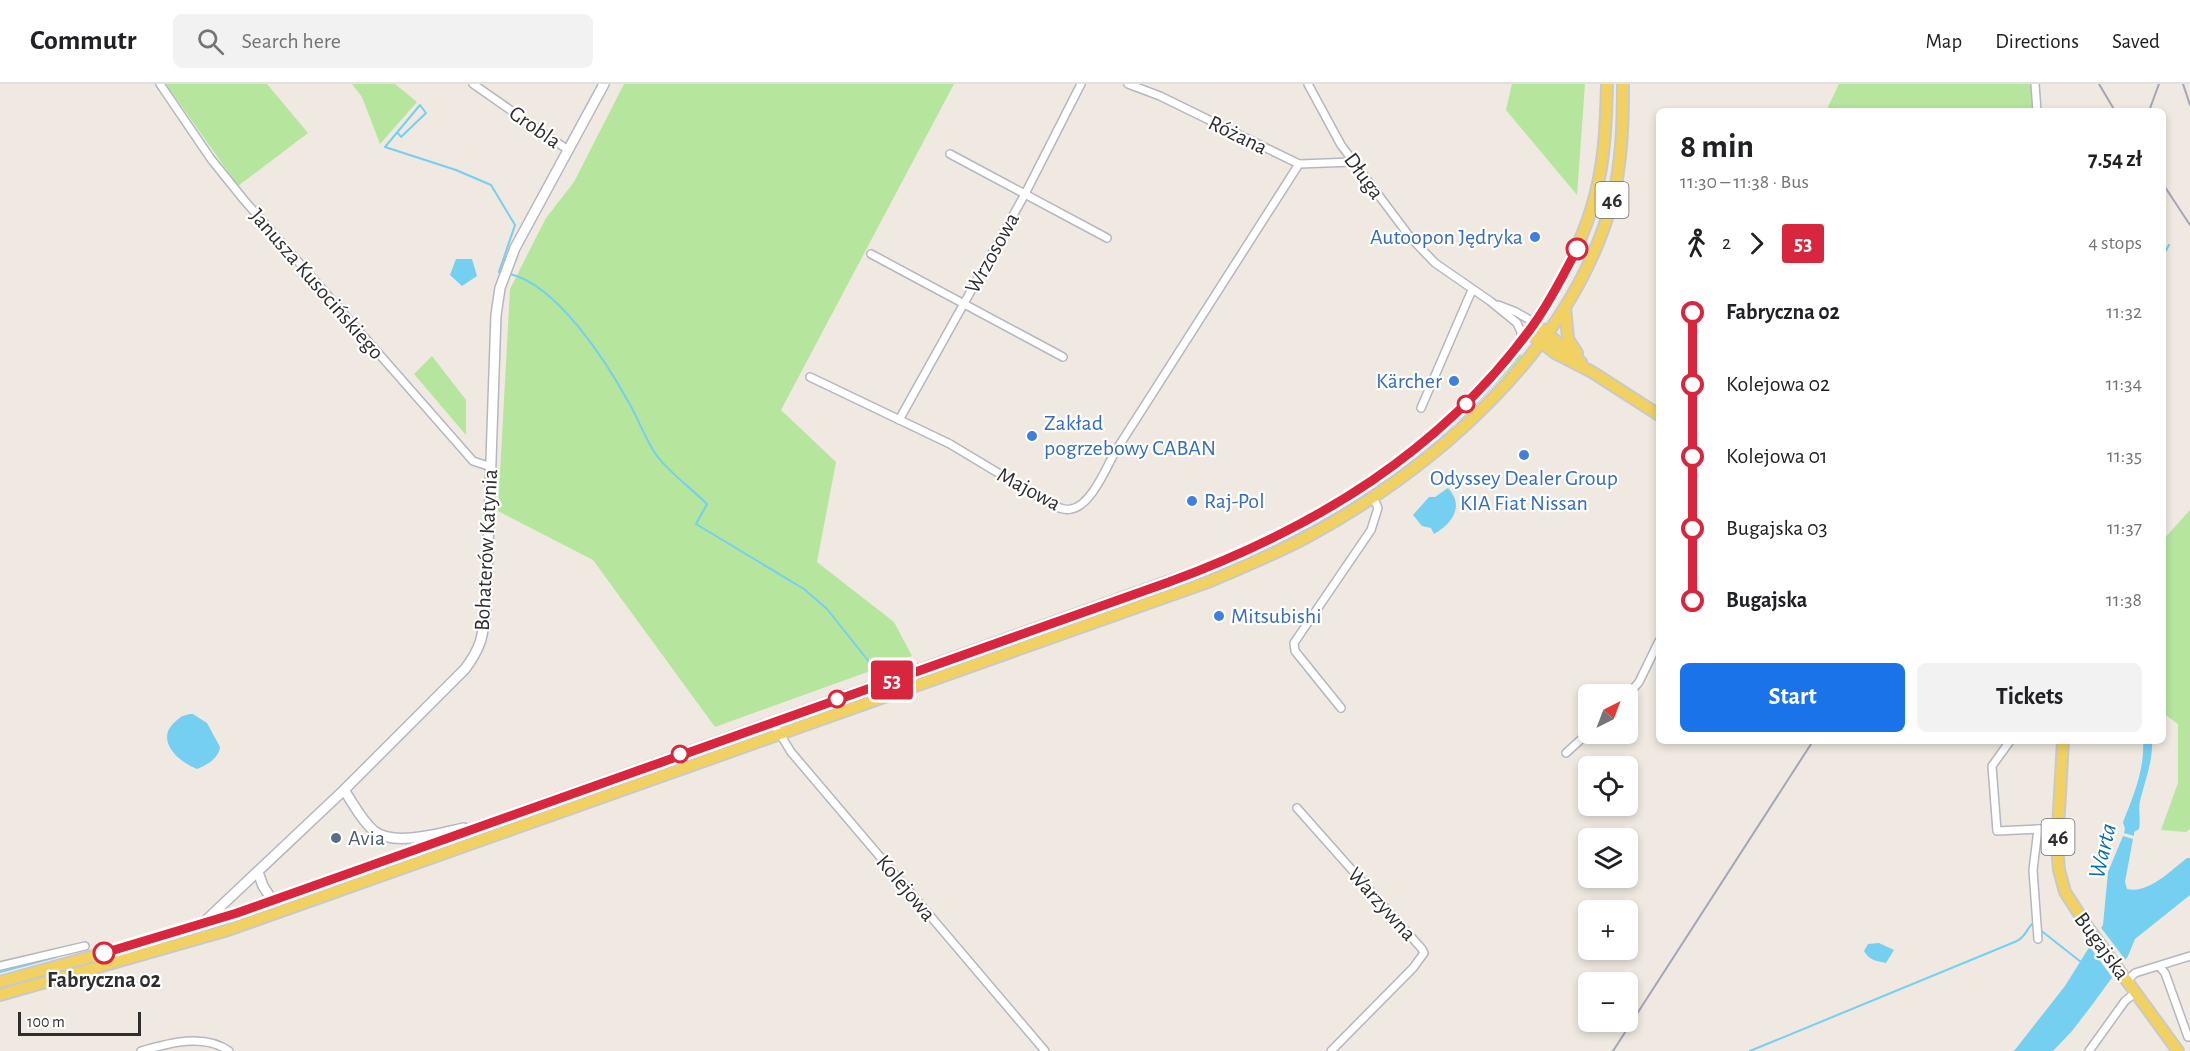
<!DOCTYPE html>
<meta charset="utf-8">
<style>
body{margin:0;font-family:"Alegreya Sans",sans-serif;background:#f2f2f2;color:#202124;height:100vh;display:flex;flex-direction:column;font-size:22px;white-space:nowrap}
*{box-sizing:border-box;margin:0}
p{font-size:20px;color:#757577}
.icon{flex:none;width:33px;height:33px;fill:none;stroke:currentColor;stroke-width:2;stroke-linecap:round;stroke-linejoin:round}
.map{position:relative;flex:1;overflow:hidden}
.panel{position:absolute;left:1656px;top:24px;width:510px;height:636px;display:flex;flex-direction:column;background:#fff;border-radius:9px;box-shadow:0 3px 9px #0003}
.panel>*{flex:none}
.badge{padding:0 12px;border-radius:4px;font-size:21px;line-height:39px}
.needle{width:39px;rotate:42deg}
.buttons{position:absolute;left:1578px;top:600px;display:grid;gap:12px}
.buttons a{display:grid;place-items:center;width:60px;height:60px;border-radius:9px;background:#fff;box-shadow:0 3px 9px #0003;font-size:30px}
.scale{position:absolute;left:18px;bottom:15px;width:123px;box-sizing:border-box;padding-left:6px;border:3px solid #2e2e2e;border-top:0;font-size:16px;line-height:21px;white-space:nowrap;color:#2e2e2e;-webkit-text-stroke:4px #fff;paint-order:stroke}
.map>.badge{position:absolute;translate:-50% -50%;box-shadow:0 0 0 3px #fff}
.legs{display:flex;align-items:center;gap:9px;height:66px;padding:0 24px;font-size:20px}
.legs p{margin-inline-start:auto}
.headline{display:flex;align-items:center;justify-content:space-between;height:102px;padding:0 24px}
h1{font-size:33px;font-weight:700;line-height:45px}
.button{display:flex;gap:12px;margin-top:auto;padding:12px 24px}
.button a{flex:1;height:69px;border-radius:9px;background:#1a73e8;color:#fff;font-size:24px;font-weight:700;line-height:69px;text-align:center}
.button a+a{background:#f2f2f2;color:#202124}
ul{padding:0 24px;list-style:none}
li{display:flex;align-items:center;gap:21px;height:72px;font-size:22px}
li i{display:grid;place-items:center;width:9px;height:100%;margin:0 8px;background:currentColor}
li i::after{content:'';width:15px;height:15px;margin:-8px;border:4px solid;border-radius:50%;background:#fff}
li p{margin-inline-start:auto}
li:first-child i{background:linear-gradient(#0000 50%,currentColor 0)}
li:last-child i{background:linear-gradient(currentColor 50%,#0000 0)}
header{display:flex;align-items:center;gap:36px;box-sizing:border-box;height:84px;padding:0 30px;background:#fff;border-bottom:2px solid #e0e0e0}
header strong{font-size:28px}
nav{display:flex;gap:33px;margin-inline-start:auto;font-size:21px}
.search{width:420px;height:54px;background:#f2f2f2;display:flex;align-items:center;gap:15px;box-sizing:border-box;padding:0 21px;border-radius:9px;color:#757577;font-size:22px}
.map>svg:first-child{display:block}
.green{fill:#b6e59e}
.water{fill:#75cff0}
.pier{fill:#efe9e1}
.lines{fill:none;stroke-linecap:round;stroke-linejoin:round}
.stream{stroke:#75cff0;stroke-width:2}
.street-casing{stroke:#b4b7c1;stroke-width:10}
.secondary-casing{stroke:#b4b7c1;stroke-width:12}
.primary-casing{stroke:#c9c9c9;stroke-width:14}
.street{stroke:#fff;stroke-width:7}
.secondary{stroke:#fff;stroke-width:9}
.primary{stroke:#f2d163;stroke-width:10}
.rail{stroke:#a3a6b8;stroke-width:2}
.line-1-casing{stroke:#fff;stroke-width:14}
.line-1{stroke:#d7263d;stroke-width:9}
.shop-dot{fill:#3f7fe0;stroke:#fff;stroke-width:2}
.stop-1-dot{fill:#fff;stroke:#d7263d;stroke-width:3}
.service-dot{fill:#5c6f8a;stroke:#fff;stroke-width:2}
.labels{text-anchor:middle;dominant-baseline:central;stroke-width:4.5;stroke-linejoin:round;paint-order:stroke}
.shield{fill:#fff;stroke:#6d6d6d;stroke-width:1.5}
.shield-label{font-size:21px;font-weight:bold;fill:#2e2e2e}
.street-label{font-size:22px;fill:#2e2e2e;stroke:#fff}
.shop-label{font-size:22px;fill:#366cbe;stroke:#fff;text-anchor:start}
.service-label{font-size:22px;fill:#4e5e75;stroke:#fff;text-anchor:start}
.stop-label{font-size:22px;font-weight:bold;fill:#2e2e2e;stroke:#fff}
.water-label{font-size:24px;font-style:italic;fill:#0d6fa3;stroke:#fff}
</style>
<header>
<strong>Commutr</strong>
<div class="search"><svg class="icon" aria-label="search" viewBox="0 0 24 24"><circle cx="10" cy="10" r="6"/><path d="M15 15l6 6"/></svg>Search here</div>
<nav><a>Map</a><a>Directions</a><a>Saved</a></nav>
</header>
<div class="map">
<svg width="2190" height="967" viewBox="0 0 2190 967">
<rect width="100%" height="100%" fill="#efe9e1"/>
<g class="green">
<path d="M166,0H267L308,49L238,102Z"/>
<path d="M352,0H395L417,18L380,60L362,13Z"/>
<path d="M624,0H954L781,326L836,378L817,478L894,538L912,572L715,643L593,476L498,427L510,205L546,134L574,98Z"/>
<path d="M1512,0H1585L1577,111L1506,26Z"/>
<path d="M1839,0H2032L2034,27H1826Z"/>
<path d="M1518,269L1522,272C1479,319 1442,355 1392,394L1389,390L1414,372Z"/>
<path d="M432,272L466,316V351L414,290Z"/>
<path d="M2190,426V745L2186,748L2161,746L2178,699V640L2163,629V456Z"/>
</g>
<g class="water">
<path d="M456,175H472L477,192L462,202L450,191Z"/>
<path d="M1448,404C1465,422 1452,440 1434,450L1431,444L1422,442L1413,431L1429,413H1435Z"/>
<path d="M193,630L207,639L220,663C219,674 207,681 197,685C177,677 154,655 176,637C181,632 186,630 193,630Z"/>
<path d="M2143,657H2152C2153,678 2145,696 2140,717C2138,726 2141,736 2139,745L2134,748V752L2124,749L2125,745L2123,738C2133,713 2145,685 2143,657Z"/>
<path d="M2123,752L2133,755L2125,798L2127,805C2149,810 2171,786 2187,774H2190V811L2135,855L2128,872L2092,921L2072,947L2053,967H2014L2065,902L2103,841L2108,788Z"/>
<path d="M1879,859L1894,866L1886,879C1876,877 1869,876 1864,867L1868,860Z"/>
</g>
<path class="pier" d="M2099,841L2127,878L2114,896L2087,859Z"/>
<g class="lines">
<g class="stream">
<path d="M398,49L401,53L426,29L420,21L385,63L456,86L491,101L515,141L499,188L504,189"/>
<path d="M2163,172L2169,161"/>
<path d="M510,190C557,201 606,277 629,319C639,336 646,357 657,372C670,389 692,405 707,420L696,440L804,505L827,525L874,584"/>
<path d="M2039,845L2081,878"/>
<path d="M0,888L56,873"/>
<path d="M1750,967L2017,857C2026,852 2026,846 2032,840L2034,841"/>
</g>
<g class="street-casing">
<g id="street">
<path d="M160,0L211,75L244,116L473,377L491,383"/>
<path d="M473,0L568,66"/>
<path d="M1128,0L1160,12L1299,80L1353,78"/>
<path d="M1308,0L1341,61L1410,153L1435,179L1490,217L1517,239L1521,248V255"/>
<path d="M2035,0L2037,27"/>
<path d="M950,70L1107,154"/>
<path d="M871,170L1063,273"/>
<path d="M1498,221L1516,228L1535,239"/>
<path d="M810,293L950,360L1048,419C1055,422 1063,427 1071,425C1091,422 1106,384 1115,368L1299,80"/>
<path d="M1421,324L1472,206"/>
<path d="M899,336L1025,110L1081,0"/>
<path d="M1628,611L1639,598L1659,557"/>
<path d="M1341,624L1295,567L1294,559L1371,446L1378,424L1373,413"/>
<path d="M772,637L791,668L1045,967"/>
<path d="M2010,657L1992,682L1997,747L2038,745"/>
<path d="M1566,669L1588,649"/>
<path d="M1297,724L1422,865L1424,869L1413,884L1331,967"/>
<path d="M2038,855L2033,786L2038,745L2058,744"/>
<path d="M0,882L85,862"/>
<path d="M2159,882L2165,889L2188,953"/>
<path d="M2127,897L2135,889L2190,872"/>
<path d="M141,967C169,959 204,949 229,967"/>
<path d="M2089,967L2125,917L2136,908"/>
</g>
</g>
<g class="secondary-casing">
<g id="secondary">
<path d="M344,706C353,719 361,736 374,747C394,763 441,749 464,744"/>
<path d="M258,788L263,802L272,816"/>
<path d="M202,840L344,706L465,585C483,561 483,550 486,521L496,231L500,204L515,164L604,0"/>
</g>
</g>
<g class="primary-casing">
<g id="primary">
<path d="M1565,223L1568,255L1577,269"/>
<path d="M1542,245L1581,278"/>
<path d="M1528,248L1555,269L1592,288L1659,331"/>
<path d="M2063,657L2057,762L2059,786L2065,808L2087,842L2178,967"/>
<path d="M0,898L162,853L237,829L1209,483C1352,427 1489,330 1563,192C1577,165 1589,138 1596,108C1605,72 1606,37 1607,0"/>
<path d="M0,911L228,846L1208,498C1241,484 1275,470 1307,453C1438,382 1571,265 1612,118C1622,79 1623,39 1623,0"/>
</g>
</g>
<use href="#street" class="street"/>
<use href="#secondary" class="secondary"/>
<use href="#primary" class="primary"/>
<g class="rail">
<path d="M2099,0L2115,27"/>
<path d="M2183,0L2190,21"/>
<path d="M2149,27L2159,0"/>
<path d="M2163,100L2190,141"/>
<path d="M1613,967L1813,657"/>
</g>
</g>
<g class="lines">
<g class="line-1-casing">
<path id="line-1" d="M104,869L237,829L1169,498C1315,444 1442,368 1534,240C1551,216 1564,190 1577,165"/>
</g>
<use href="#line-1" class="line-1"/>
</g>
<g class="shop-dot">
<circle cx="1535" cy="153" r="6"/>
<circle cx="1454" cy="297" r="6"/>
<circle cx="1032" cy="352" r="6"/>
<circle cx="1524" cy="371" r="6"/>
<circle cx="1192" cy="417" r="6"/>
<circle cx="1219" cy="532" r="6"/>
</g>
<g class="stop-1-dot">
<circle cx="1577" cy="165" r="10"/>
<circle cx="1466" cy="320" r="8"/>
<circle cx="837" cy="615" r="8"/>
<circle cx="680" cy="670" r="8"/>
<circle cx="104" cy="869" r="10"/>
</g>
<circle class="service-dot" cx="336" cy="754" r="6"/>
<g class="labels">
<g class="shield">
<rect x="1595.5" y="98" width="33" height="36" rx="4.5"/>
<rect x="2041.5" y="735" width="33" height="36" rx="4.5"/>
</g>
<g class="shield-label">
<text x="1612" y="116">46</text>
<text x="2058" y="753">46</text>
</g>
<g class="street-label">
<text transform="translate(535 43) rotate(35)">Grobla</text>
<text transform="translate(1238 51) rotate(26)">Różana</text>
<text transform="translate(1364 92) rotate(54)">Długa</text>
<text transform="translate(992 169) rotate(-61)">Wrzosowa</text>
<text transform="translate(317 200) rotate(49)">Janusza Kusocińskiego</text>
<text transform="translate(1029 405) rotate(28)">Majowa</text>
<text transform="translate(486 466) rotate(-87)">Bohaterów Katynia</text>
<text transform="translate(906 804) rotate(50)">Kolejowa</text>
<text transform="translate(1382 820) rotate(48)">Warzywna</text>
<text transform="translate(2102 862) rotate(54)">Bugajska</text>
</g>
<g class="shop-label">
<text x="1523" y="153" text-anchor="end">Autoopon Jędryka</text>
<text x="1442" y="297" text-anchor="end">Kärcher</text>
<text x="1044" y="339">Zakład<tspan x="1044" dy="25">pogrzebowy CABAN</tspan></text>
<text x="1524" y="394" text-anchor="middle">Odyssey Dealer Group<tspan x="1524" dy="25">KIA Fiat Nissan</tspan></text>
<text x="1204" y="417">Raj-Pol</text>
<text x="1231" y="532">Mitsubishi</text>
</g>
<g class="service-label">
<text x="348" y="754">Avia</text>
</g>
<g class="stop-label">
<text x="104" y="896">Fabryczna 02</text>
</g>
<g class="water-label">
<text transform="translate(2103 767) rotate(-77)">Warta</text>
</g>
</g>
</svg>
<div class="buttons">
<a><svg class="needle" viewBox="-14 -14 28 28"><path d="M0-13l5 13h-10z" fill="#e53935"/><path d="M0 13l5-13h-10z" fill="#757577"/></svg></a>
<a><svg class="icon" aria-label="locate" viewBox="0 0 24 24"><circle cx="12" cy="12" r="6"/><path d="M12 2v4M12 18v4M2 12h4M18 12h4"/></svg></a>
<a><svg class="icon" aria-label="layers" viewBox="0 0 24 24"><path d="M12 4l9 5-9 5-9-5zM3 14l9 5 9-5"/></svg></a>
<a>+</a>
<a>−</a>
</div>
<div class="scale">100 m</div>
<b class="badge" style="left:892px;top:596px;background:#d7263d;color:#fff">53</b>
<section class="panel">
<div class="headline"><div><h1>8 min</h1><p>11:30 – 11:38 · Bus</p></div><b>7.54 zł</b></div>
<div class="legs"><svg class="icon" aria-label="walk" viewBox="0 0 24 24"><circle cx="13" cy="4" r="2"/><path d="M13 8l-2 6 4 7M11 14l-3 7M7 12l3-4h3l4 4"/></svg>2<svg class="icon" aria-label="forward" viewBox="0 0 24 24"><path d="M9 5l7 7-7 7"/></svg><b class="badge" style="background:#d7263d;color:#fff">53</b><p>4 stops</p></div>
<ul>
<li><i style="color:#d7263d"></i><b>Fabryczna 02</b><p>11:32</p></li>
<li><i style="color:#d7263d"></i><span>Kolejowa 02</span><p>11:34</p></li>
<li><i style="color:#d7263d"></i><span>Kolejowa 01</span><p>11:35</p></li>
<li><i style="color:#d7263d"></i><span>Bugajska 03</span><p>11:37</p></li>
<li><i style="color:#d7263d"></i><b>Bugajska</b><p>11:38</p></li>
</ul>
<div class="button"><a>Start</a><a>Tickets</a></div>
</section>
</div>
